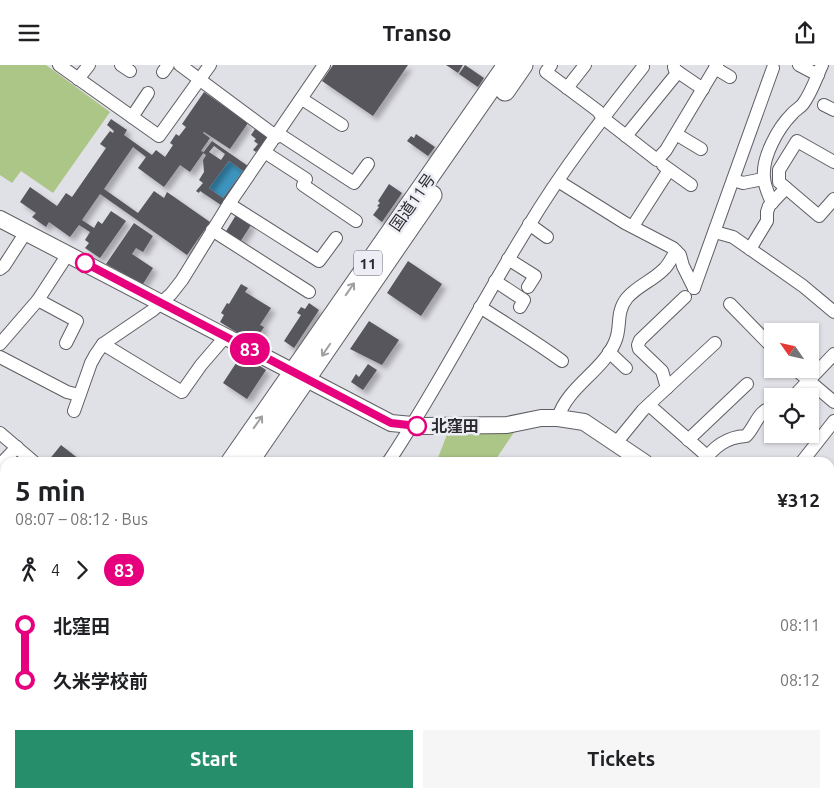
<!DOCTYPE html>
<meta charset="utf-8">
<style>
body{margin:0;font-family:Ubuntu,"Noto Sans JP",sans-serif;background:#f6f6f6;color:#202124;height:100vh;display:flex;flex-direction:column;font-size:19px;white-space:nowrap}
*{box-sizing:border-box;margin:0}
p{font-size:16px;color:#757577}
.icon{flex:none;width:28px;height:28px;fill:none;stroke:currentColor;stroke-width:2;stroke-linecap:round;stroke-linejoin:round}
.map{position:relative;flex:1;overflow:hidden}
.sheet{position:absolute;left:0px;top:392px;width:835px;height:341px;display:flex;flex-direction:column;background:#fff;border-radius:15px 15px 0 0;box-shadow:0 1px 4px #0004}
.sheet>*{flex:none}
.badge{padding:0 10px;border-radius:16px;font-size:18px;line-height:32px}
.needle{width:32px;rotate:304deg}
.controls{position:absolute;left:764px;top:258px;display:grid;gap:10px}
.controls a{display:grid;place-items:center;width:55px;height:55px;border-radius:0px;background:#fff;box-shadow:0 1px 4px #0004;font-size:25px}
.map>.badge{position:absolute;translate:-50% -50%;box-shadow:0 0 0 2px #fff}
.legs{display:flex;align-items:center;gap:8px;height:55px;padding:0 15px;font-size:16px}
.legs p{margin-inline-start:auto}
.headline{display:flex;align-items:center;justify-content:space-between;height:85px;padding:0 15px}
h1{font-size:28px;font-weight:700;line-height:38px}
.button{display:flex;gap:10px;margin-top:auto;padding:10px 15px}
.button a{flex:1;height:58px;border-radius:0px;background:#268e6b;color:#fff;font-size:20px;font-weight:700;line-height:58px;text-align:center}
.button a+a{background:#f6f6f6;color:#202124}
ul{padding:0 15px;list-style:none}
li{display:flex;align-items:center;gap:18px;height:55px;font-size:19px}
li i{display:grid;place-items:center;width:8px;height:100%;margin:0 6px;background:currentColor}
li i::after{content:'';width:12px;height:12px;margin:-6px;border:4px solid;border-radius:50%;background:#fff}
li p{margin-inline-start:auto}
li:first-child i{background:linear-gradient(#0000 50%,currentColor 0)}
li:last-child i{background:linear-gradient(currentColor 50%,#0000 0)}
header{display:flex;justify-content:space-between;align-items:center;height:65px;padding:0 15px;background:#fff;font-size:22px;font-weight:700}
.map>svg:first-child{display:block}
.green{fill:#abc686}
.water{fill:#3c94be}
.building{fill:#56565c;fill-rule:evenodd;filter:url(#shadow)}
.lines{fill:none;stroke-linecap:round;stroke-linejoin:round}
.minor-casing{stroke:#5e5e64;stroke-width:14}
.major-casing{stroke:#5e5e64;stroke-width:18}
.highway-casing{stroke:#5e5e64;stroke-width:21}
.minor{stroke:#fff;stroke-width:12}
.major{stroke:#fff;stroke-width:16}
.highway{stroke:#fff;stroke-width:19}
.oneway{stroke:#a0a0a1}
.line-1-casing{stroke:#fff;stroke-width:11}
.line-1{stroke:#e6007e;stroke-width:8}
.stop-1-dot{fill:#fff;stroke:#e6007e;stroke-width:2.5}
.labels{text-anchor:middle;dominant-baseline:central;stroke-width:5;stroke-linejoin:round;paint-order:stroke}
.shield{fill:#ededf5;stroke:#65656a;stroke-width:1}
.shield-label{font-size:15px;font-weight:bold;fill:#2b2b2e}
.street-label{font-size:16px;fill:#2b2b2e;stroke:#ededf5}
.stop-label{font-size:16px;font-weight:bold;fill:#2b2b2e;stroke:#ededf5;text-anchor:start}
</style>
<header><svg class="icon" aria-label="menu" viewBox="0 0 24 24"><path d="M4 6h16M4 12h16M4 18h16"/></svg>Transo<svg class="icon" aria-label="share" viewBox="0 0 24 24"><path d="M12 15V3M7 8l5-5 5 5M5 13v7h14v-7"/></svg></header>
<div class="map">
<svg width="834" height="733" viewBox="0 0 834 733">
<defs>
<filter id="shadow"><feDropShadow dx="4.5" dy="4.5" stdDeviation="2.5" flood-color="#0004"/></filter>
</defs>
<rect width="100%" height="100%" fill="#e0e0e7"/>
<g class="green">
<path d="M0,0H46L110,47L53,128L21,106L12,118L0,110Z"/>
<path d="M517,363L494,397L436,398L448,367Z"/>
</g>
<path class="water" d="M229,96L243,106L223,133L209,123Z"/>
<g class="building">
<path d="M333,0H408L373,51L322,16Z"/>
<path d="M446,0H463L458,8Z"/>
<path d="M465,0L484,13L478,22L459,9Z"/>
<path d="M204,27L248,58L230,84L204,67L203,68L210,73L201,86L204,87L190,107L180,100L164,122L138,103L146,92L133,82L104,124L138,148L154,126L164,133L167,127L210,157L187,190L100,129L82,155L94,163L98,156L102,159L111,146L126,156L100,193L85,183L89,178L85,175L90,167L79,160L70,172L49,157L46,162L32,152L36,148L20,137L30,122L57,141L66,128L72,132L106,83L100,79L110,66L113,68L114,66L107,60L111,54L127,65L124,70L152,90L156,85L165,92L173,80L170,78L176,69L179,71L186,62L182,59Z"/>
<path d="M255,64L268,71V73L256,87L253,85L258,79L254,76L256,74L251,70Z"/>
<path d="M416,69L435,82L428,91L407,76L411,71L414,73Z"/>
<path d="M212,76L248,101L221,140L200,126L199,128L196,126L203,118L199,115L204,107L203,95L206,90L203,88ZM214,81L225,89L221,95L209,87ZM229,96L243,106L223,133L209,123Z"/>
<path d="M389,119L402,128L382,157L373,150L379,142L377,141L380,138L378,136Z"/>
<path d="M236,150L251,160L240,177L225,168Z"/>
<path d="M134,158L153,171L143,187L136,183L132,189L153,203L143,219L106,199Z"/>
<path d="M408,196L442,219L421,251L387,228Z"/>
<path d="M241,219L248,223L245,227L271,243L260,260L264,262L254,278L220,257L224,250L221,248L227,238L229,239Z"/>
<path d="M309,238L319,245L294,283L284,276L301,250L297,248L301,242L305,244Z"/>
<path d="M369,256L399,275L382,300L350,284Z"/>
<path d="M242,289L266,305L247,334L223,318Z"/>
<path d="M368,299L377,305L363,325L351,317L356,309L359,312Z"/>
<path d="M61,380L84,398H50L48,396Z"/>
</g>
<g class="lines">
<g class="minor-casing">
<g id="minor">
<path d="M59,0L159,71L210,0"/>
<path d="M121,0L130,6"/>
<path d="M180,0L277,72"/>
<path d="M551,0L546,7L598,46L603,53L657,95L666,85L717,0"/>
<path d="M799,0L818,10"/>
<path d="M674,2L675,5L703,24"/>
<path d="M715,3L730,12"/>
<path d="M163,7L168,0"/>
<path d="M78,14L89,0"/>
<path d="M567,23L585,0"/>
<path d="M302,34L342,60"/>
<path d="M824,40L834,45"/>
<path d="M132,52L148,28"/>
<path d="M279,69L354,118L368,99"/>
<path d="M676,69L701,84"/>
<path d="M626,71L678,7"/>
<path d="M266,88L306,114L303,120L356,156"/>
<path d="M834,97L797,76L779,105V117L819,151L834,134"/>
<path d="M663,100L691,120"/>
<path d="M733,115L743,118L763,114"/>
<path d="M558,116L625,158L673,183L680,190L683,201L694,223"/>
<path d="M772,138C769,130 764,121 764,112C762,92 778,63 792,49C795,45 800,43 803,39C812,27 816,13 822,0"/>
<path d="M229,139L319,196L336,173"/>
<path d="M529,159L547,172"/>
<path d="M633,161L669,105"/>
<path d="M212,165L309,227"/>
<path d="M715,167L733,172L803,221L834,247"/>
<path d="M750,184L767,156V147L769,141L786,123"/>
<path d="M508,194L535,211L528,222"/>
<path d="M0,204L4,201L26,167"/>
<path d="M495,216L524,235L520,242"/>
<path d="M694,223L773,3"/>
<path d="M38,235L77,256L66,278"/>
<path d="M730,239L772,282"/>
<path d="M480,242C508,260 536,277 562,296"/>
<path d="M0,279L38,235L68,189"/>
<path d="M103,279L182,327L201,300L226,271"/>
<path d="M609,287L626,303"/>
<path d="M0,292L67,327L79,330"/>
<path d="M795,304L834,337"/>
<path d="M667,323L662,306L639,284L638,280L640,275L685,232"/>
<path d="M794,331L834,289"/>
<path d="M649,340L707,391"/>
<path d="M74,346L91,298L96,289L103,279L153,245L171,229L182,215L229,139L324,0"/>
<path d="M558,353C567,322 603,306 615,277C622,262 615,248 627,233C637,221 652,216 663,205C669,200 672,192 676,186"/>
<path d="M0,368L35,398"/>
<path d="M688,375L747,319"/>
<path d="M616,378L643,345L715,278"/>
<path d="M386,398L389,396C439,321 480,239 528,162C562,105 602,54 643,2"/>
<path d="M702,398C714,382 726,372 746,371C755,362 759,344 772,343"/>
<path d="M801,398L834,356"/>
<path d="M0,400L17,382"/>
<path d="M830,413L834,409"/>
<path d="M830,451L834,448"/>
<path d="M830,488L834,484"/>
<path d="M0,491L5,484"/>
<path d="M0,527L5,530"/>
<path d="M830,583L834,585"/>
<path d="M0,600L5,604"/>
<path d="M0,667L5,661"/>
<path d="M830,697L834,700"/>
<path d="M169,729L173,733"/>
<path d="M415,729L420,733"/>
<path d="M107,733L110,729"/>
<path d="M307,733L316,729"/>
<path d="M359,733L365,729"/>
<path d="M449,733L456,729"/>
<path d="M506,733L513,729"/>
<path d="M530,733L536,729"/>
</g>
</g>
<g class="major-casing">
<g id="major">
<path d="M0,154L391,358L423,361L507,360L541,353H558L584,357L645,398"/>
<path d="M830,519L834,521"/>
</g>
</g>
<g class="highway-casing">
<g id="highway">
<path d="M505,26L523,0"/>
<path d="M230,398L507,0"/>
<path d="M248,398L432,130"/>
<path d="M0,728L5,722"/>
<path d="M13,733L16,729"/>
</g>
</g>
<use href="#minor" class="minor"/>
<use href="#major" class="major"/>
<use href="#highway" class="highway"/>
</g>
<defs><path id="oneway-shaft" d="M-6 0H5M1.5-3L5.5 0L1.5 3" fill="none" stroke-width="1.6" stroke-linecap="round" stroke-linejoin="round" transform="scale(1.25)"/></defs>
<g class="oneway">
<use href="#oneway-shaft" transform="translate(350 224) rotate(-55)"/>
<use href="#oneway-shaft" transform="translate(326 285) rotate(124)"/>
<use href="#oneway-shaft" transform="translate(258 357) rotate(-55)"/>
</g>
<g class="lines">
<g class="line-1-casing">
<path id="line-1" d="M85,198L391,358L417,361"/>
</g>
<use href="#line-1" class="line-1"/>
</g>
<g class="stop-1-dot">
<circle cx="85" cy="198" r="9"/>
<circle cx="417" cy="361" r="9"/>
</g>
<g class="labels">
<rect class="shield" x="354" y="185.5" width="28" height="25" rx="4"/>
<g class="shield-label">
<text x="368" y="198">11</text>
</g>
<g class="street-label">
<text transform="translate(412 137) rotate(-55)">国道11号</text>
</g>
<g class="stop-label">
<text x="431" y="361">北窪田</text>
</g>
</g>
</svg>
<div class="controls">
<a><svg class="needle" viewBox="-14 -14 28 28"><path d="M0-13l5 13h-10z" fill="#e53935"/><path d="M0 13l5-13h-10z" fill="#757577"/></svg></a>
<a><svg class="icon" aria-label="locate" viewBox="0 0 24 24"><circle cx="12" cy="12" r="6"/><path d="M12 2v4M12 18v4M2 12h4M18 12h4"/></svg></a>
</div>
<b class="badge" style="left:250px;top:284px;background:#e6007e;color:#fff">83</b>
<section class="sheet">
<div class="headline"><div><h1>5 min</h1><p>08:07 – 08:12 · Bus</p></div><b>¥312</b></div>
<div class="legs"><svg class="icon" aria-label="walk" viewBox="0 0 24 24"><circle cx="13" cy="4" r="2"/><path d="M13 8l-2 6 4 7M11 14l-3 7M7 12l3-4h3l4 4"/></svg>4<svg class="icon" aria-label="forward" viewBox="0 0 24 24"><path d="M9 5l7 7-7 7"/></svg><b class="badge" style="background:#e6007e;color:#fff">83</b></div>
<ul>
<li><i style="color:#e6007e"></i><b>北窪田</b><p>08:11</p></li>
<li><i style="color:#e6007e"></i><b>久米学校前</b><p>08:12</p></li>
</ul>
<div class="button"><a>Start</a><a>Tickets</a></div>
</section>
</div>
